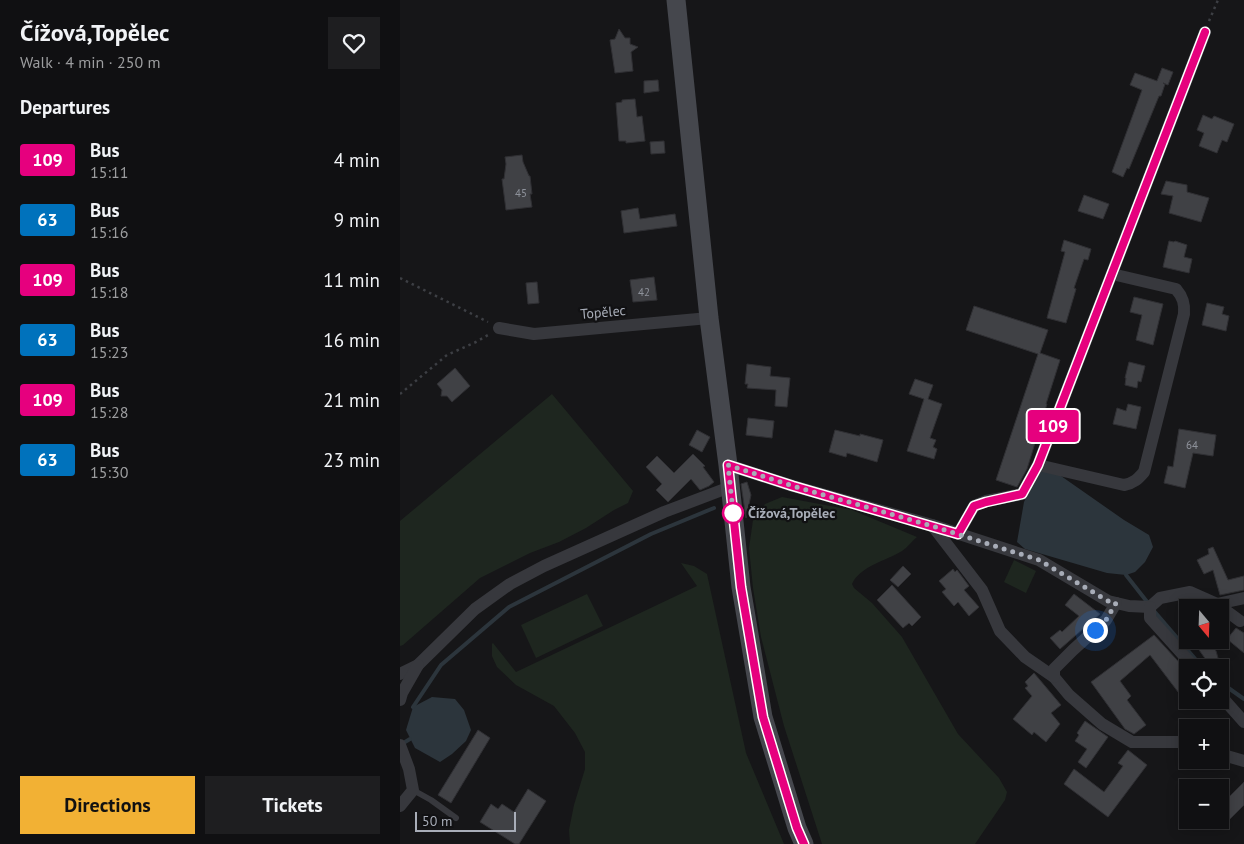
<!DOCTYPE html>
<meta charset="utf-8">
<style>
body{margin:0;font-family:"PT Sans",sans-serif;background:#1e1e20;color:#f1f3f6;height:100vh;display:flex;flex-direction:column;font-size:19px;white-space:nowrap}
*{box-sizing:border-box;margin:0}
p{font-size:16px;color:#9c9d9f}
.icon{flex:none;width:28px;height:28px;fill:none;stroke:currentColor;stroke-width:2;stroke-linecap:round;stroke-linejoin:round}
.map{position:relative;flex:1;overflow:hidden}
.sheet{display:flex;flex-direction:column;background:#101012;width:400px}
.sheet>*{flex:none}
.badge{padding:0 10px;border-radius:4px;font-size:18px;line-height:32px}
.needle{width:32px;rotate:161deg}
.controls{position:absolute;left:779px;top:599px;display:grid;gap:10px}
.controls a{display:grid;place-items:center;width:50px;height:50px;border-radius:0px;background:#101012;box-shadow:0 2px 12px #0003,0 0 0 1px #303032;font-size:25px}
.scale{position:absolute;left:15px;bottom:12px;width:101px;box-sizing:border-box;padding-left:5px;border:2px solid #a8adb8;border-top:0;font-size:14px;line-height:18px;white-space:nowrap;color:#a8adb8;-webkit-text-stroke:4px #111113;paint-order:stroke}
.you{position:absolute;width:25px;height:25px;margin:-12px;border:4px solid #fff;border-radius:50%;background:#1a73e8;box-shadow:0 0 0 8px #1a73e833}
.map>.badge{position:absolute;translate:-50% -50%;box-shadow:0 0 0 2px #fff}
h2{padding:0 20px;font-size:19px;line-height:45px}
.round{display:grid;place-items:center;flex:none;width:52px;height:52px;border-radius:0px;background:#1e1e20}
.summary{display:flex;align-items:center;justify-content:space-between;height:85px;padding:0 20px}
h1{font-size:24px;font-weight:800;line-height:38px}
.action{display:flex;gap:10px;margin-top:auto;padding:10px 20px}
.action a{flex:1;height:58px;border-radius:0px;background:#f2b134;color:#111;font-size:20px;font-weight:800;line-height:58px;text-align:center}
.action a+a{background:#1e1e20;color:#f1f3f6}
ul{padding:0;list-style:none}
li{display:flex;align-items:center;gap:15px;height:60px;padding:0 20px}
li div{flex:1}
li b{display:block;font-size:19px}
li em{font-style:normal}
li .badge{min-width:55px;font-weight:700;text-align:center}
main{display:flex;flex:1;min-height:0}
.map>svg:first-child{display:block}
.green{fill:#1e261f}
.water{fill:#2c353c}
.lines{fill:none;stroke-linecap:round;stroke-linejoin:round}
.stream{stroke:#2c353c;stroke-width:4}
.building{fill:#404145;stroke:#303034}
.path{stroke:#3d3f44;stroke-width:2.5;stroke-dasharray:2.5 4;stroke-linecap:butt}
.lane{stroke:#37383d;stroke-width:6}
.street{stroke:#37383d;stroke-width:12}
.secondary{stroke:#45474d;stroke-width:19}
.line-casing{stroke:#fff;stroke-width:11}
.line{stroke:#e6007e;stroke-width:8}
.walk{stroke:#a8adb8;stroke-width:5;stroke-dasharray:0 9}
.stop-dot{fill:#fff;stroke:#e6007e;stroke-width:2.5}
.labels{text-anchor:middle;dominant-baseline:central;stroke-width:4.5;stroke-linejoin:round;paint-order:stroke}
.number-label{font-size:11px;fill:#8e929b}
.street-label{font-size:14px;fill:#a8adb8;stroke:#111113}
.stop-label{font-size:14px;font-weight:bold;fill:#a8adb8;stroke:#111113;text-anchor:start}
</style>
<main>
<section class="sheet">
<div class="summary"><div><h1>Čížová,Topělec</h1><p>Walk · 4 min · 250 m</p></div><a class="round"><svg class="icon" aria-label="heart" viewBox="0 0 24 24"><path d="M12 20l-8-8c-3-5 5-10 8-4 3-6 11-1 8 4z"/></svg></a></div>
<h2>Departures</h2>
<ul>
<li><span class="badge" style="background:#e6007e;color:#fff">109</span><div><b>Bus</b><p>15:11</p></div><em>4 min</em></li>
<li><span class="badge" style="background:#0072bc;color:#fff">63</span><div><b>Bus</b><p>15:16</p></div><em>9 min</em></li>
<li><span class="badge" style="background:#e6007e;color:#fff">109</span><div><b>Bus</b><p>15:18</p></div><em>11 min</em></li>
<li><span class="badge" style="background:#0072bc;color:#fff">63</span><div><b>Bus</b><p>15:23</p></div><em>16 min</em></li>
<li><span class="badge" style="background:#e6007e;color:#fff">109</span><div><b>Bus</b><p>15:28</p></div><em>21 min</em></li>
<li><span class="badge" style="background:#0072bc;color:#fff">63</span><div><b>Bus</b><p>15:30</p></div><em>23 min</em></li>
</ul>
<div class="action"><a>Directions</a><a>Tickets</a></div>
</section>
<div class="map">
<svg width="844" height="844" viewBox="0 0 844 844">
<rect width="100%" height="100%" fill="#161618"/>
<g class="green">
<path d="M152,394L233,491L228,503L214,510L186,528L159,542L130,553L80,578L3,645L0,646V521Z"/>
<path d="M382,497L452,510L517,537C512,541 508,547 502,551C486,561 460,566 452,584L454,588L472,603L502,637L558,734L599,778L607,792L605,800L575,844H422L384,726L361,637L353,588L349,548L353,520L365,504Z"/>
<path d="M614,560L636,571L626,593L604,582Z"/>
<path d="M281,563L294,566L307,574L346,753L384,844H170L169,830L174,805L185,769V752L175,733L154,706L116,685L97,667L92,656V644L93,643L116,672L297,586Z"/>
<path d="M187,594L203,626L136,658L121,625Z"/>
</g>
<g class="water">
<path d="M651,469L724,520L749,535L753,547L745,562L735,572L726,575L707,573L625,549L617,542L624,502L635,480L641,470Z"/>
<path d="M32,697L55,699L64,710L71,730L66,741L52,754L40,762L15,748L6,730L13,707Z"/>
</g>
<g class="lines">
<g class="stream">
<path d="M726,575L748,603"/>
<path d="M754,611L803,668"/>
<path d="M820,682L844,699"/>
<path d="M13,707L41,665L109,607L251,534L314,508"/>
<path d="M5,742L10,739"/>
</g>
</g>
<g class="building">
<path d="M219,29L225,38H230V44L238,47L231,52L233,71L215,73L210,40L215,39Z"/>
<path d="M762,68L773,72L768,85L763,83L765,84L761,96H759L729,169L727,168L723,177L712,172L742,90L730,85L735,73L757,81Z"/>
<path d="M258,80L259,91L244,93V81Z"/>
<path d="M235,99L237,117L242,116L245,141L226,143V141H219L216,103L222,102V100Z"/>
<path d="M803,115L812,119L814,116L834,124L827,142L822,140L817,153L799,146L804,133L797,130Z"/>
<path d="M264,141L265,153L251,154L250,142Z"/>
<path d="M122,155L123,162L129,176H130L132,194H130L132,207L106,210L102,179H104L106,164L105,157Z"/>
<path d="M766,181L787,185V192L809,198L801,222L769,213L773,196L761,194Z"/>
<path d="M684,195L709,204L703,219L678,211Z"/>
<path d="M238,208L240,219L275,214L277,226L224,233L221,211Z"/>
<path d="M664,240L691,249L688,260L684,259L674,288L676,289L666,323L647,318L665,252L661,251Z"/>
<path d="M769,241L774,242L775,241L787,245L784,257L792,259L789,273L763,267Z"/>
<path d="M254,277L257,300L233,302L230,280Z"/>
<path d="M137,282L139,303L128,304L126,283Z"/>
<path d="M734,297L763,304L753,345L736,340L742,315L730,312Z"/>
<path d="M807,303L824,307L822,314L829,316L826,331L802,325Z"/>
<path d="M574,306L648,330L640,353L660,360L646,404H647L627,469L617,487L596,480L638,354L566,330Z"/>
<path d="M729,362L745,366L741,382L738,381L737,388L725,385L726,378H725Z"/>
<path d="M347,364L371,367L370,376L390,378L387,407L375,406L376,390L347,388L348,384H345Z"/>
<path d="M55,368L70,386L52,402L47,396H41L42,390L37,384Z"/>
<path d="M515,379L533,385L528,399L542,404L530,438L536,440L533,447L537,449L534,459L507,451L524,399L509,394Z"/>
<path d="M728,404L741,407L736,429L713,424L717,408L726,411Z"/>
<path d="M348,418L374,421L372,438L346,435Z"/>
<path d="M779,429L816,435L813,456L793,453L785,488L764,483L768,466L773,467Z"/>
<path d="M297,430L310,437L302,452L289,445Z"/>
<path d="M435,430L460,436V434L483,440L477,462L447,453L446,457L429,452Z"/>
<path d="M293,454L305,466L303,467L314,482L309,486L300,490L291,479L268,502L256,490L262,484L246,467L257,456L274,473Z"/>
<path d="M347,482L351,495L346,518L341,484Z"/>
<path d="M813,547L828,580L844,576V590L820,595L813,570L804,574L797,560L809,554L808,549Z"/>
<path d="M503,566L511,574L498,587L490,580Z"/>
<path d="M553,569L555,572L557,570L569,586L564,590L579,607L569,616L558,602L554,606L542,592L546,589L539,581Z"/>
<path d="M492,585L521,617L512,626L509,623L503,628L477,600Z"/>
<path d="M674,594L700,614L660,649L650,638L660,630L662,632L679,616L665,605Z"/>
<path d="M836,628L844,633V653L827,639Z"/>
<path d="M754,635L788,672V705L750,655L720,681L731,696L727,700L746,725L734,734L725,729L691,682Z"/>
<path d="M792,640H808L816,651L818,658L809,664Z"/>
<path d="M634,673L661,705L651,713L660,724L646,742L634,732L632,735L613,719L632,696L625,688L628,686L625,682Z"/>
<path d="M685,721L708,737L686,768L678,762L687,749L675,741L679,735L677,733Z"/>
<path d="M78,730L90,738L51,803L38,795Z"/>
<path d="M728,750L747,765L708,817L664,784L674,769L704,792L723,766L718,763Z"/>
<path d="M844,782V805L820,829V806Z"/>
<path d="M128,789L146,801L119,844H115L80,822L91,804L98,809L102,804L114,812Z"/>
</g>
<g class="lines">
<g class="path">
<path d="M809,21L818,0"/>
<path d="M0,278L88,322"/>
<path d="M0,394L47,355L76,342L88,335"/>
</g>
<path class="lane" d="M13,790L31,800L56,818"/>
<g class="street">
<path d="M99,328L134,334L309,318"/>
<path d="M328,465L393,486L532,525L639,560L708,601L729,606L750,607L760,598L790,592L817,604L844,598"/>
<path d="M638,465L724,485C734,483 738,479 744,472L784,314C785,304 783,297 776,289L712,274"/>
<path d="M532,525L582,590L600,631L625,657L654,677L669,695L702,724L732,742H781L788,744"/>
<path d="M558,534L574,506L586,501L622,494L638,465L805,32"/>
<path d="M817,604L840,621"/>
<path d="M750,607V618L795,668"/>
<path d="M0,674L18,665L75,609L110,584L144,566L264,512L330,487"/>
<path d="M654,677V669L673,650L706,620L716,603"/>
<path d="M820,695L844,722"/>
<path d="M0,700L2,693L18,665"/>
<path d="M0,745L9,769L13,790L0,806"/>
<path d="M820,754L844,761"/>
</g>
<path class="secondary" d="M276,0L309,318L328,465L341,587L363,717L397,828L404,844"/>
</g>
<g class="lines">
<g class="line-casing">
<path id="line" d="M404,844L397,828L363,717L341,587L328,465L393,486L558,534L574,506L586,502L622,494L638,465L805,32"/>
</g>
<use href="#line" class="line"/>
<path class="walk" d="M333,513L334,520L328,465L393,486L532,526L639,560L708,601L716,603L706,620L695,630"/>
</g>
<circle class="stop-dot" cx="333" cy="513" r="10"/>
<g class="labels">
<g class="number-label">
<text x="121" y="193">45</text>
<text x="244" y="292">42</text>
<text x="792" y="445">64</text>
</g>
<g class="street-label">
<text transform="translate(203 312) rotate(-5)">Topělec</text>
</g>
<g class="stop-label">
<text x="348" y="513">Čížová,Topělec</text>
</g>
</g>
</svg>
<div class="controls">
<a><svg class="needle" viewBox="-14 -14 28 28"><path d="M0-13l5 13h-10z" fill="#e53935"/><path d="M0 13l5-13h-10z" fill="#9c9d9f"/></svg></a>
<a><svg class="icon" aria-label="locate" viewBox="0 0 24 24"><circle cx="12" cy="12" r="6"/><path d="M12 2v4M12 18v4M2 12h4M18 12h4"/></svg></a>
<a>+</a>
<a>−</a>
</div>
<div class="scale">50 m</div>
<div class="you" style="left:695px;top:630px"></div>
<b class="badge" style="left:653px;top:426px;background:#e6007e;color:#fff">109</b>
</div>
</main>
